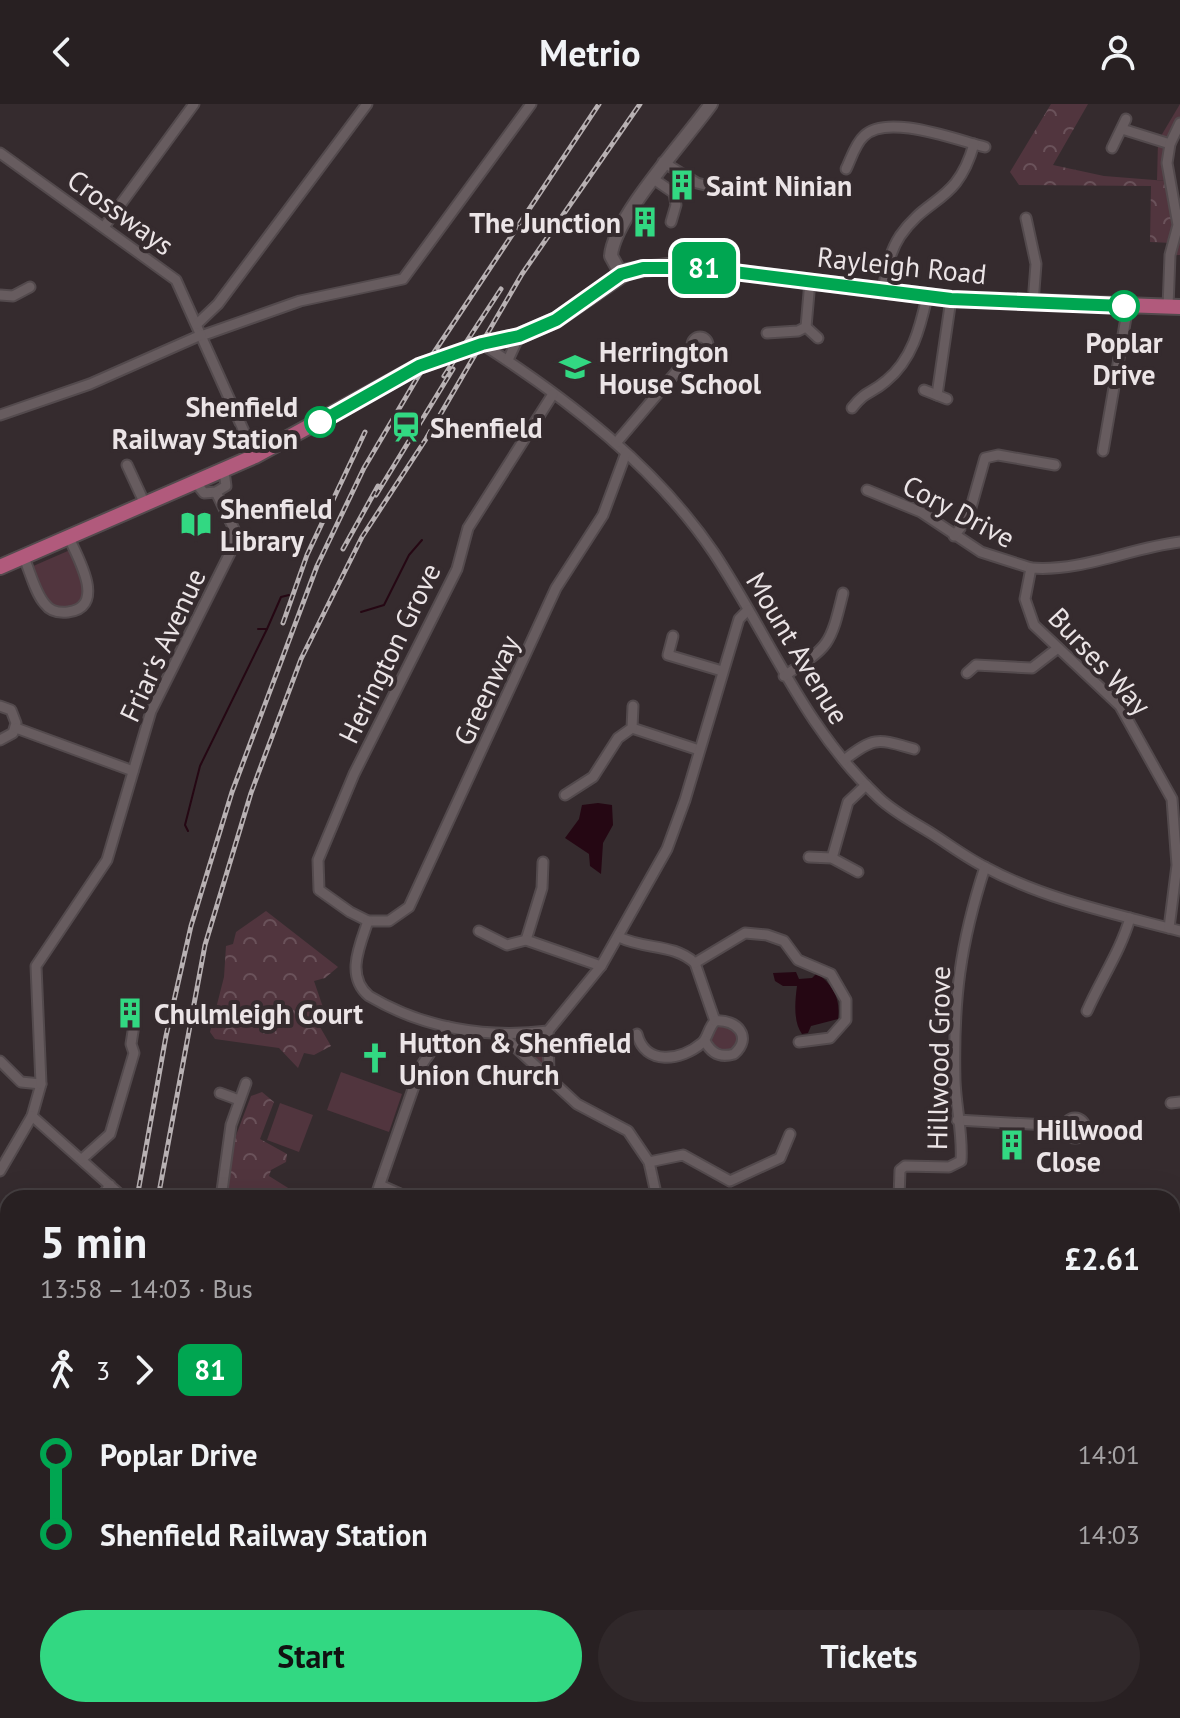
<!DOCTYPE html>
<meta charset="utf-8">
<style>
body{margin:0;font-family:"PT Sans",sans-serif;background:#30282a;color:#f1f3f6;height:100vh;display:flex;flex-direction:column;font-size:30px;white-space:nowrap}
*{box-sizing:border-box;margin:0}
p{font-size:26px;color:#a5a3a5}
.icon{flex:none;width:44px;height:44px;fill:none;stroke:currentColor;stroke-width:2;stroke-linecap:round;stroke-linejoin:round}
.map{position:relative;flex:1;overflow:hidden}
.details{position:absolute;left:0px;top:1086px;width:1180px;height:528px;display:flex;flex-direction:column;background:#282022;border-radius:24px 24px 0 0;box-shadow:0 8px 32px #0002,0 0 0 2px #443e40}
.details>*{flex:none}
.badge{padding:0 16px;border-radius:12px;font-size:28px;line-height:52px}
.map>.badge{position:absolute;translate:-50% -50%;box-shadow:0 0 0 4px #fff}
.legs{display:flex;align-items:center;gap:12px;height:88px;padding:0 40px;font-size:26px}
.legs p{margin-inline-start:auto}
.summary{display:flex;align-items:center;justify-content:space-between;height:136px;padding:0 40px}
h1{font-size:44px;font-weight:700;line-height:60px}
.button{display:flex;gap:16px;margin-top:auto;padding:16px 40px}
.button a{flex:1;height:92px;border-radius:48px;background:#32d882;color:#111;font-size:32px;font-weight:700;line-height:92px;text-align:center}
.button a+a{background:#30282a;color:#f1f3f6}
ul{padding:0 40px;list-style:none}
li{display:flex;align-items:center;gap:28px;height:80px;font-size:30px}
li i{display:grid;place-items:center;width:12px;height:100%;margin:0 10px;background:currentColor}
li i::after{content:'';width:20px;height:20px;margin:-10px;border:6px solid;border-radius:50%;background:#282022}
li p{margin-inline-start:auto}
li:first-child i{background:linear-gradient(#0000 50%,currentColor 0)}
li:last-child i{background:linear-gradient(currentColor 50%,#0000 0)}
header{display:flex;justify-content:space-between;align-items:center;height:104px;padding:0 40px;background:#282022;font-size:36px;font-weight:700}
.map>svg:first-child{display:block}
.green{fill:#51353e}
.forest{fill:url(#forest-crowns)}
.water{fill:#250713}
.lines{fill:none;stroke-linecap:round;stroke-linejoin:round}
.stream{stroke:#250713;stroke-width:2}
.street-casing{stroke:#534a4d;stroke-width:13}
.secondary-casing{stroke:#534a4d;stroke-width:16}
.primary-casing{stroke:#534a4d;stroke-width:18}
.street{stroke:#675c5f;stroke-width:9}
.secondary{stroke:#675c5f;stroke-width:12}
.primary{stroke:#b15a7c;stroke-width:14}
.rail-casing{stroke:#b8b1b3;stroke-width:5}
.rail{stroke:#352b2e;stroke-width:2;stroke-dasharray:6;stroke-linecap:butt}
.line-1-casing{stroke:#fff;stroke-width:18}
.line-1{stroke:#00a651;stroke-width:12}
.stop-1-dot{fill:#fff;stroke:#00a651;stroke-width:4}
.labels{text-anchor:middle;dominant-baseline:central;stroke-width:8;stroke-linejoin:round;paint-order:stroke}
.poi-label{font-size:28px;font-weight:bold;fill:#ebe4e6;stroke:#352b2e;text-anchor:start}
.street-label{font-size:28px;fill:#ebe4e6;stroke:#352b2e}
.stop-label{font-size:28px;font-weight:bold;fill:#ebe4e6;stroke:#352b2e}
</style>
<header><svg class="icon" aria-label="back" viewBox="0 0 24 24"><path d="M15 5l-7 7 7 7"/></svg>Metrio<svg class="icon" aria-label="person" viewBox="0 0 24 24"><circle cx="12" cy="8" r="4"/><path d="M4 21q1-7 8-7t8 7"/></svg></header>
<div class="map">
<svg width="1180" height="1614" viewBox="0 0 1180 1614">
<defs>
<pattern id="forest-crowns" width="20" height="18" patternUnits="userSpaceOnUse" patternTransform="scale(2)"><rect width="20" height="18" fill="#51353e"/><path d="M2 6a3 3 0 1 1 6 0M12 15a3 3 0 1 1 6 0" fill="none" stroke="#6a525a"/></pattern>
</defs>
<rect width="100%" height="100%" fill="#352b2e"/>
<g class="green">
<path d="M1180,0V19L1167,77L1157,76L1158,37Z"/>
<path d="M70,446L84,475L83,496C70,509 62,506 46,499L31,463Z"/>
<circle cx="725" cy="935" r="14"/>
<path d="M546,930L547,962L544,964L520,941L524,933Z"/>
<path d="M341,968L402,990L389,1028L327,1006Z"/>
<path d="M280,999L313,1011L299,1048L267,1036Z"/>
</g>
<g class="forest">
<path d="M1051,0H1088L1053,61L1104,72L1167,77L1176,107L1180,106V151H1170L1172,139L1150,138L1151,82L1019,81L1010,68Z"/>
<path d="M266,807L338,863L325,874L314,877L326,912L320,923L331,942L314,951L304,949L298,964L279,944L215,935L210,928L224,873L226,842L233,840L236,828Z"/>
<path d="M262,988L274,998L260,1035L287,1050L286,1058L271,1066L269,1072L293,1087L292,1094H223L235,1034L251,992Z"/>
<path d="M0,1386L8,1391V1560L0,1557Z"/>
<path d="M42,1606H572L601,1614H39Z"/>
</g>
<g class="water">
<path d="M598,699L612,701L613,721L603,739L601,770L590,762L589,750L565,734L579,715L582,701Z"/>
<path d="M796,868L799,875L812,874L817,869C833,881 841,895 838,915L811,922L808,929L802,930C793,918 795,897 797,882H783L775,877L773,869Z"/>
</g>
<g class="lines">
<g class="stream">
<path d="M361,508L384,501L409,451L422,436"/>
<path d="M258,525H267L281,493L289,491"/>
<path d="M188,727L185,721L200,662L267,525"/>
</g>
<g class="street-casing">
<g id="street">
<path d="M1122,25L1170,40"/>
<path d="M1112,44L1126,15"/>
<path d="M0,49L176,176L255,352"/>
<path d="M663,58L697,79L725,86"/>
<path d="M846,65C851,55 855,40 864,32C887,9 956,36 985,43"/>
<path d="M655,76L674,89L676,101L671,118"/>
<path d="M1026,114L1036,160L1033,199"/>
<path d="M104,123L194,0"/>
<path d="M883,187C886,168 889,149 900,132C928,91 957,100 974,40"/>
<path d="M0,191L13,192L30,183"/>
<path d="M1168,203L1170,151L1178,121L1167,59L1170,40L1180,19"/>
<path d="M197,220L218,200L367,0"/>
<path d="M806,223L818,234"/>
<path d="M767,229L798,227L806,223L810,177"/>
<path d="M201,232L300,197L403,175L531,0"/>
<circle cx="700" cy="241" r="8"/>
<path d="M482,240C569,296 656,363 714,449C769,532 804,624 879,694C895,709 915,719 934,731C951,742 967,754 985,763C1044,795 1115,810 1180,827"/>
<path d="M508,256L519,232"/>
<path d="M924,286L947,295"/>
<path d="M553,290L468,424L457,465L354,670L318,756L319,786L350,808L368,817H389L409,803L556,484L603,411L626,349"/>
<path d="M937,291L951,195"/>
<path d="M852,304C866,286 871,290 886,277C912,256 920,224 927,193"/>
<path d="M0,311L90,280L201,231"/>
<path d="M616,339L694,247"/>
<path d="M1103,347L1128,202"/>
<path d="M127,361L145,400"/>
<path d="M196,379L204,389L216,388L226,382L224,367"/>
<path d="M867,386L921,408L981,448L1031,464"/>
<path d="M954,432L968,414L985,354L998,351L1055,361"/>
<path d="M24,454C30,467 35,489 45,500C50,507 59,509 68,508C107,503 78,454 69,434"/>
<path d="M673,532L668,551L722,567"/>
<path d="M967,569L976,561L1032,564L1058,544"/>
<path d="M784,572C830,542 830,542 843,489"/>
<path d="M0,602L11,606L16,619L13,629L0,636"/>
<path d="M16,624L133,667"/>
<path d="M632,624L699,646"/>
<path d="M844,656C875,632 878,635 914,645"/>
<path d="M565,691L593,673L618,634L632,624L633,602"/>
<path d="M809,753L832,754L858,768"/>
<path d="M832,754L848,698L866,681"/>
<path d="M543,758L542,784L526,836L601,862"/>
<path d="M368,817C360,841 345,872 369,892C423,924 486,935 548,927L601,862L667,745L685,696L739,515L748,506"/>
<path d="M1169,824L1177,761L1172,695L1120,602L1034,521L1025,495L1031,464C1082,468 1130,444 1180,438"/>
<path d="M479,827L507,841L526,836"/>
<path d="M619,833C645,846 673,839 695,859L715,917C708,924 708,934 702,939C681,957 645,962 637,930"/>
<path d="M695,859L745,829L767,831L784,837L798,856L831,870L846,896V916L830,934L799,938"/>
<path d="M1087,907C1101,875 1120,848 1130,814"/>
<path d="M548,927L549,971"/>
<path d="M501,930L577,1000L628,1027L649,1058L657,1094"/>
<path d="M705,937C711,949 720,954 734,950C753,933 737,915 715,917"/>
<path d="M0,957L21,978L41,980L32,1012L0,1067"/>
<path d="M41,980L36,862L107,756L151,607L232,445L234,425L216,388"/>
<path d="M220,989L239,996"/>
<path d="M1171,999L1180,998"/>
<path d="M32,1012L124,1094"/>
<circle cx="1075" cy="1024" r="10"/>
<path d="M957,1016L1065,1022"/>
<path d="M82,1055L110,1030L134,949L131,940L134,921"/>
<path d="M649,1058L683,1051L730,1077L780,1054L790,1030"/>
<path d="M380,1081L409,1094"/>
<path d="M101,1094L110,1081"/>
<path d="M221,1094L231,1021L246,979"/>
<path d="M375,1094L421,962L448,923"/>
<path d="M899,1094L900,1066L905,1062L949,1063L961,1057C963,1031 956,1003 955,977C953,896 960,840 985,763"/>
<path d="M1172,1131H1180"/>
<path d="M1172,1281L1180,1282"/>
<path d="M981,1606L989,1614"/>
</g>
</g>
<g class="secondary-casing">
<path id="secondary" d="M621,170L611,152C613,114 687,34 711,0"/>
</g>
<g class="primary-casing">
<path id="primary" d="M0,463L255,352L419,262L482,240L519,232L556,216L628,167L668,162L702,164L951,195L1180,203"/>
</g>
<use href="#street" class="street"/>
<use href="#secondary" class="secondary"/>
<use href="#primary" class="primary"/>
<g class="rail-casing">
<g id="rail">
<path d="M444,272L501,185"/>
<path d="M376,391L453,265"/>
<path d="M343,445L378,382"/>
<path d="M283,519L307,451L365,328"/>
<path d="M137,1094L166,932L191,822L232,688L317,462L364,364L419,271L599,0"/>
<path d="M158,1094L205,841L251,689L301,555L362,433L426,335L522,170L640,0"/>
<path d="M25,1614L28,1606"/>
</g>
</g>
<use href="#rail" class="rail"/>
</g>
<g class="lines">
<g class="line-1-casing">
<path id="line-1" d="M320,318L419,262L482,240L519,232L556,216L621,170L643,164H702L951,195L1124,202"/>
</g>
<use href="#line-1" class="line-1"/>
</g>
<defs>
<g id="building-bare" transform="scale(2.4)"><path d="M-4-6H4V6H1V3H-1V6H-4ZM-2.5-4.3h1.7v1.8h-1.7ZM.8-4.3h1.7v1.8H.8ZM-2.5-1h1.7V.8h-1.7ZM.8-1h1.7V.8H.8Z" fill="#32d882" stroke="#352b2e" stroke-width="2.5" paint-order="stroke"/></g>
<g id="school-bare" transform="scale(2.4)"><path d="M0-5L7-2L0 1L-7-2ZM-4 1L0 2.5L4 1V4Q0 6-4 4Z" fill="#32d882" stroke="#352b2e" stroke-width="2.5" paint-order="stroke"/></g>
<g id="station-bare" transform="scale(2.4)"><path d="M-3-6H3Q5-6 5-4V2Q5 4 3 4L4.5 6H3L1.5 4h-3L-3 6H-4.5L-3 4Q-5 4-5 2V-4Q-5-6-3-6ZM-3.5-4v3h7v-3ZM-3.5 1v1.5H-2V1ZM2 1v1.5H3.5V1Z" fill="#32d882" stroke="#352b2e" stroke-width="2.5" paint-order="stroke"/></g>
<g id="library-bare" transform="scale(2.4)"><path d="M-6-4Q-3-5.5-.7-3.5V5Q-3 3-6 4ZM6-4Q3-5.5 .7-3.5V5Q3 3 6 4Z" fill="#32d882" stroke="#352b2e" stroke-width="2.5" paint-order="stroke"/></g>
<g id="church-bare" transform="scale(2.4)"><path d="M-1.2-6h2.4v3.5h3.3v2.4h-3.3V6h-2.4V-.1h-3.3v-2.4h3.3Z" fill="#32d882" stroke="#352b2e" stroke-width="2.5" paint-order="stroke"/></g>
</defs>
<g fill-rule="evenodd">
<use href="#building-bare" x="682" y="81"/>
<use href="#building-bare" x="645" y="118"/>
<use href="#school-bare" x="575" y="263"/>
<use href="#station-bare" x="406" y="323"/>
<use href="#library-bare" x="196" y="420"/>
<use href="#building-bare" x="130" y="909"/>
<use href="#church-bare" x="375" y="954"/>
<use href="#building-bare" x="1012" y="1041"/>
</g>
<g class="stop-1-dot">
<circle cx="1124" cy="202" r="14"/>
<circle cx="320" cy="318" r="14"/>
</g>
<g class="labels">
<g class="poi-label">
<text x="706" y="81">Saint Ninian</text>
<text x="621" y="118" text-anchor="end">The Junction</text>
<text x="599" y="247">Herrington<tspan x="599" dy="32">House School</tspan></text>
<text x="430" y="323">Shenfield</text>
<text x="220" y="404">Shenfield<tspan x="220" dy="32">Library</tspan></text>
<text x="154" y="909">Chulmleigh Court</text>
<text x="399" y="938">Hutton &amp; Shenfield<tspan x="399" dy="32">Union Church</tspan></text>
<text x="1036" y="1025">Hillwood<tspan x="1036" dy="32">Close</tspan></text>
</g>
<g class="street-label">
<text transform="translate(121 108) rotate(36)">Crossways</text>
<text transform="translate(902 161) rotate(6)">Rayleigh Road</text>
<text transform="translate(959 407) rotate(28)">Cory Drive</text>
<text transform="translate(162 541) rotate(-65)">Friar's Avenue</text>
<text transform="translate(798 544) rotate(59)">Mount Avenue</text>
<text transform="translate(389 549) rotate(-64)">Herington Grove</text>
<text transform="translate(1100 557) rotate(47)">Burses Way</text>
<text transform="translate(486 586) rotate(-65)">Greenway</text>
<text transform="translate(938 954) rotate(-89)">Hillwood Grove</text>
</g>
<g class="stop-label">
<text x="1124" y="238">Poplar<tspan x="1124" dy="32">Drive</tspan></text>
<text x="298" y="302" text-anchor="end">Shenfield<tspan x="298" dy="32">Railway Station</tspan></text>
</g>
</g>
</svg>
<b class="badge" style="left:704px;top:164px;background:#00a651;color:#fff">81</b>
<section class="details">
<div class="summary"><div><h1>5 min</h1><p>13:58 – 14:03 · Bus</p></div><b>£2.61</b></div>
<div class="legs"><svg class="icon" aria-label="walk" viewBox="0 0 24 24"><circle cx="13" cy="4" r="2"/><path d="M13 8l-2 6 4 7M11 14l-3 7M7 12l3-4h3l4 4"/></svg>3<svg class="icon" aria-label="forward" viewBox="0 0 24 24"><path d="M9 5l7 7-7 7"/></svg><b class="badge" style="background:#00a651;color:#fff">81</b></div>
<ul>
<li><i style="color:#00a651"></i><b>Poplar Drive</b><p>14:01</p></li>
<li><i style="color:#00a651"></i><b>Shenfield Railway Station</b><p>14:03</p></li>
</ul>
<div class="button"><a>Start</a><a>Tickets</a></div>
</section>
</div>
